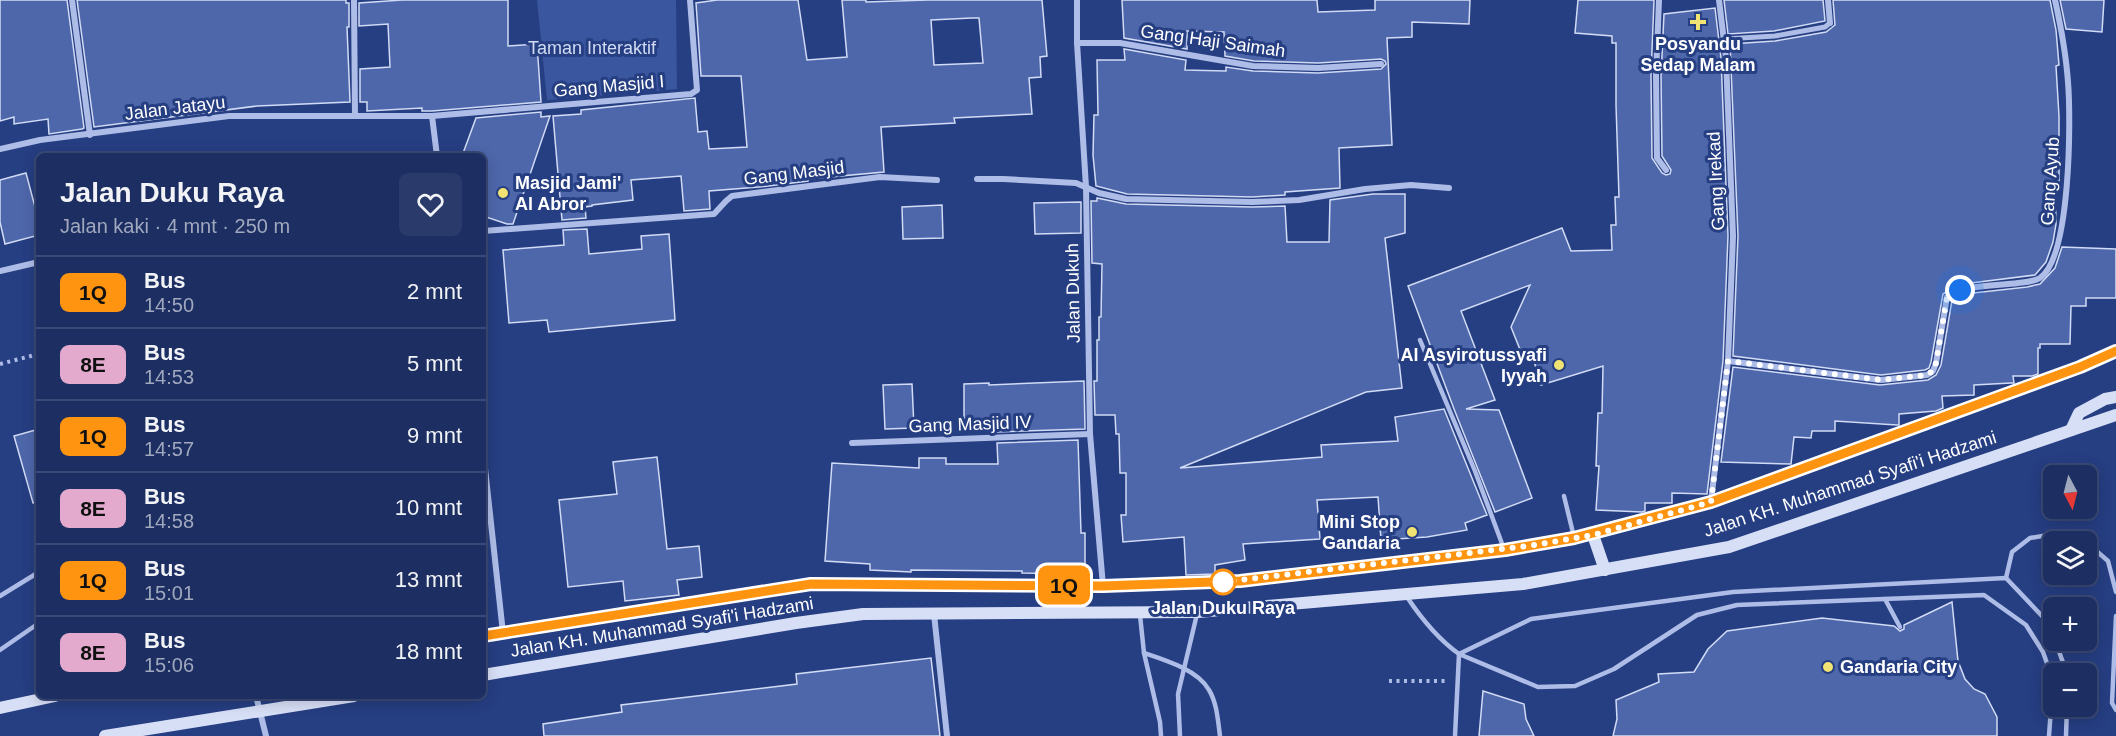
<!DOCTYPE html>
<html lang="id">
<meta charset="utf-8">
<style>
body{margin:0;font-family:Helvetica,sans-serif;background:#293a6b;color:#f1f3f6;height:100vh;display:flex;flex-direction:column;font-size:22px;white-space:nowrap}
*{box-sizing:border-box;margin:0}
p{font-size:20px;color:#a0a8be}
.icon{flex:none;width:33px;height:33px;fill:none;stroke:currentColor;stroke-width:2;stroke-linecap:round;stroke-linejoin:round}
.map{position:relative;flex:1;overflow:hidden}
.sheet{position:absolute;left:36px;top:153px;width:450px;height:546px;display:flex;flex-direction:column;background:#1c2e62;border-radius:9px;box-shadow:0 3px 15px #0003,0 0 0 2px #3a4a77}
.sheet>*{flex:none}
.badge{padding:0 12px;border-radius:9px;font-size:21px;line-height:39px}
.needle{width:39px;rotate:173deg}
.controls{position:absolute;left:2043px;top:465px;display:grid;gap:12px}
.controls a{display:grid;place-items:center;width:54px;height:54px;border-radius:9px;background:#1c2e62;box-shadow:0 3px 15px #0003,0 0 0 2px #3a4a77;font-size:30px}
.you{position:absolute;width:30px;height:30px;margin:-15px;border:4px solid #fff;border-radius:50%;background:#1a73e8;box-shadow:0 0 0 9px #1a73e833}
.map>.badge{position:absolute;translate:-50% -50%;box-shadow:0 0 0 3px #fff}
.round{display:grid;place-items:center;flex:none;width:63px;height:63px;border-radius:9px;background:#293a6b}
.headline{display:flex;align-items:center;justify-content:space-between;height:102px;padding:0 24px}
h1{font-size:28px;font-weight:700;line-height:45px}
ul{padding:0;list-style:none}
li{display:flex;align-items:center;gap:18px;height:72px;padding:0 24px;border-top:2px solid #3a4a77}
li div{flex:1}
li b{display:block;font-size:22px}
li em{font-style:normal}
li .badge{min-width:66px;font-weight:700;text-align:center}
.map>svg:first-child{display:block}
.green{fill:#3a569f}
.building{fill:#4e67aa;stroke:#d1dbf5;stroke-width:1.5;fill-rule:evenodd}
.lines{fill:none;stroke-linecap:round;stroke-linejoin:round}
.path{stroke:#aebde7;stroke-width:4;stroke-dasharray:3 4.5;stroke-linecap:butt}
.service{stroke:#aebde7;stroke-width:4.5}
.pedestrian{stroke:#aebde7;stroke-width:5}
.minor{stroke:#aebde7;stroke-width:6}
.secondary{stroke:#d7dff6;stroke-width:12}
.line-casing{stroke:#fff;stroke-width:14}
.line{stroke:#ff9410;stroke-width:9}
.walk{stroke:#fff;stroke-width:6;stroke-dasharray:0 10.8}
.poi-dot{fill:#f0e273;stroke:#263e82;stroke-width:2}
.stop-dot{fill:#fff;stroke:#ff9410;stroke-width:3}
.labels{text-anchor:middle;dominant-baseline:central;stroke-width:6;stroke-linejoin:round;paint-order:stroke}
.street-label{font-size:18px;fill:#fff;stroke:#263e82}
.poi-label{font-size:18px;font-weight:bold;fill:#fff;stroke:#263e82;text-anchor:start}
.park-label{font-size:18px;fill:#d1dbf5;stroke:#263e82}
.stop-label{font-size:18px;font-weight:bold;fill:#fff;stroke:#263e82}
</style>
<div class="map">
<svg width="2116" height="736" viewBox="0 0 2116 736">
<rect width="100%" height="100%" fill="#263e82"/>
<path class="green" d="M537,0H676L677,89L547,100Z"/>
<g class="building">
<path d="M0,0H67L84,128L82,129L49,134L48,119L14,124V117L0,121Z"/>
<path d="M77,0H346V3H349V27H347L350,102L257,106L94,127Z"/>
<path d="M402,0H508V46L537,44L541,102L432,111H422V108L367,111V102H360V69L390,67L388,24L359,26V3Z"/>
<path d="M717,0H798L807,60L847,57L842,0H866V2L928,0H1042L1047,56L1040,57L1041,77L1029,78L1032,114L954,118L955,123L881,127L884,172L808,179V181L759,187L709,191L710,209L684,211L681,176L631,180L633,200L592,205V206L585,207L586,218L562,220L553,116L581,114V110L695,98L698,132L707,131L709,149L747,147L741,76H701L696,3ZM972,18H979L983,63L934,65L931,20Z"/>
<path d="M1122,0H1317L1318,12L1375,10V0H1470L1469,24L1412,22V37L1387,38L1392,145L1339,148L1340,188L1285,192V195L1252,197L1127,194L1096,186L1093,155L1094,115H1098L1097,60H1125L1124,49L1186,60L1185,70L1226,71V67L1253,71L1318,73L1381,69L1386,64L1385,61L1381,59L1318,63L1254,61L1225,56L1224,32L1187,31V49L1124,38Z"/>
<path d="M1578,0H1654L1651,76L1652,158L1662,173L1666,175L1670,174L1671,170L1662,156L1661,76L1664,14L1715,8L1721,58L1728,236L1723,361L1707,494L1672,493V503H1645V511L1642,512L1596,510L1599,466H1596L1598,413H1602L1603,366L1541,385L1533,358L1523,357L1511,327L1530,285L1461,311L1495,400L1466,409L1499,410L1532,498L1495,512L1454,409L1408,286L1562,228L1571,251L1612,250L1611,225H1616L1615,197H1619L1616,105V43H1612V36L1575,33Z"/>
<path d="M1724,0H1823L1825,21L1774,31L1728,34Z"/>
<path d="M1833,0H2050L2056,30L2059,65L2056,66L2059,116V183H2055L2056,224L2053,242L2046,262L2035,275L1971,283L1953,288L1943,294L1931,362L1929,368L1925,370L1881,375L1733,356L1738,236L1730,44L1775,41L1826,32L1835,25Z"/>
<path d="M2060,0H2104L2102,32L2066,29Z"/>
<path d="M541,112V117L550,116L513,224H507L483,216V156H462L476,118Z"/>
<path d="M26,173L39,222V235L5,244L0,222V180Z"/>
<path d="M1373,194H1405V233L1385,238L1402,388L1366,392L1180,468L1322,457L1321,445L1398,441L1395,417L1444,409L1487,515L1465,523L1467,530L1427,537L1381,540L1378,497L1317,500L1320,539L1243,544L1245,560L1215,565V574L1186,575L1184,537L1123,542L1121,515H1126V473H1120L1119,434H1116L1115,415H1095L1094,381H1097V340H1099V317H1101L1102,264L1092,263L1091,201H1097V198L1126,204L1252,207L1285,206L1287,242H1329L1330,200Z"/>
<path d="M1081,202V233L1035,234L1034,203Z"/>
<path d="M942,205L943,238L903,239L902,207Z"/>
<path d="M587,229L589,254L642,249L641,236L669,234L675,320L549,332L547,320L509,323L503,250L564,245L563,230Z"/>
<path d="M2062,247L2116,249V298H2086V306H2071L2070,344H2040V348H2038V374L2032,376H2013L2014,383H2011L1974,385V395L1942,396L1943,408L1936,411L1899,414V425H1897L1835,421V431H1812L1811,438L1794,437L1791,464L1721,462L1733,367L1880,385L1928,380L1936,375L1941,365L1952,300L1973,293L2027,287L2040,284L2055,268Z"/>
<path d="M1084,381L1085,429L997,432L996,425L964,426V384L989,383V385Z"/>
<path d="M912,384L914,428L885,429L883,385Z"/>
<path d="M39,429V502L33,503L14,436Z"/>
<path d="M1078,440L1081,533H1085V574L1022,573V571L911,570V572L870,570V564L825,561L832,463L919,468V458H946V464H998L997,443Z"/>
<path d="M657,457L667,549L699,546L702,577L677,580L679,595L625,601L623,581L568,587L559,500L617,494L613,462Z"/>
<path d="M1952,602L1958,661L1965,679L1974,689L1985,694L1997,717V736H1613L1617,719L1616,700L1659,682L1658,674L1694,672L1708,649L1727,631L1822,618L1894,626L1900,631L1904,629V625Z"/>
<path d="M931,658L940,736H544L543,724L622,712L621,705L797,684L796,674Z"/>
<path d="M1483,691L1524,704L1526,719L1534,736H1479Z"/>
</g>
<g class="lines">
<g class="path">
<path d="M0,364L39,354"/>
<path d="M1389,681H1445"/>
</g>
<g class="service">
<path d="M1420,340L1475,471L1504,549"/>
<path d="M1564,496L1574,537"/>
<path d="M2086,542L2108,561L2116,592"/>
<path d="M2006,578L2012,552L2030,538L2060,533L2086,542"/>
<path d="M0,596L39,572"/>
<path d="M1407,597C1421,618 1438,639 1459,654L1538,687L1575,686L1614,669L1697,615L1737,605L1984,595L2026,625L2043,652L2053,680L2049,736"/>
<path d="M1885,599L1900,627"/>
<path d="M1140,615L1144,653L1160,722L1161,736"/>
<path d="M2116,616L2112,703L2116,710"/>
<path d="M2055,640L2067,674"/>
<path d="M0,650L39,623"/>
<path d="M1144,653C1165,660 1198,670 1209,690C1217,703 1218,721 1220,736"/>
<path d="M1459,654L1531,619L1733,592L2006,578L2043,617L2054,638"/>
<path d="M1180,736L1178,694L1197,614"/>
<path d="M1455,736L1459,654"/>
<path d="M2066,736L2067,706"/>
</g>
<path class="pedestrian" d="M1724,39L1775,36L1825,27L1830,23"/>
<g class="minor">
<path d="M72,0L90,135"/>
<path d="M354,0L355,116"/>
<path d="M1077,0V43L1086,187L1090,434L1103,586"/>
<path d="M1659,0L1656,76L1657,158L1666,170"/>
<path d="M1719,0L1726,58L1733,236L1728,361"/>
<path d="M1828,0L1830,23"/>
<path d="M1077,43H1120L1253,66L1318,68L1381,64"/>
<path d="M432,116L437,156"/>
<path d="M0,149L40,140L229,116H432L691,94L697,90L690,0"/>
<path d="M977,179H1003L1076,183L1099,193L1126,199L1252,202L1299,200L1365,189L1411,185L1449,188"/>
<path d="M483,231L714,214L726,201L732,196L880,177L937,180"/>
<path d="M0,271L39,262"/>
<path d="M852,443L1090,434"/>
<path d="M483,450L503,633"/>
<path d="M1711,501L1728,361L1881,380L1927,375L1933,371L1936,363L1947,297C1966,284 1995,286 2018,283C2026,282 2033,282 2040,278C2071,257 2071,118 2068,82C2066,54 2061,27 2055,0"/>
<path d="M934,614L947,736"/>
<path d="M256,696L266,736"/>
</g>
<g class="secondary">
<path d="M2071,430L2079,413L2105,399L2116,397"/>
<path d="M1593,535L1605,570"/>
<path d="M483,636L811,584L1103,586L1240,581L1505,550L1574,538L1711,502L2080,367L2116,351"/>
<path d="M483,675L796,623L863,614L1198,612L1523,584L1729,547L2116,415"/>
<path d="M0,708L55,696"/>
<path d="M105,736L354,696"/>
</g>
</g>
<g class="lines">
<g class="line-casing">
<path id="line" d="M483,636L811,584L1103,586L1240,581L1505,550L1574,538L1711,502L2080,367L2116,351"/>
</g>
<use href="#line" class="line"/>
<path class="walk" d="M1223,582L1528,546L1593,535L1711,502L1728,361L1881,380L1927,375L1933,371L1936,363L1947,297L1960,290"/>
</g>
<g class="poi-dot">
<path d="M1695 13h6v6h6v6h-6v6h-6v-6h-6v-6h6z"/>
<circle cx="503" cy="193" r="6"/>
<circle cx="1559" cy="365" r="6"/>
<circle cx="1412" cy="532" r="6"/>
<circle cx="1828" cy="667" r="6"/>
</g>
<circle class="stop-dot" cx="1223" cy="582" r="12"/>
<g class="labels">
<g class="street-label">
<text transform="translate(1213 41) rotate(8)">Gang Haji Saimah</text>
<text transform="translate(609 86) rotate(-5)">Gang Masjid I</text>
<text transform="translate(175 108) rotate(-7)">Jalan Jatayu</text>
<text transform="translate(794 173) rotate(-7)">Gang Masjid</text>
<text transform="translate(1716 181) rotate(-93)">Gang Irekad</text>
<text transform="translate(2050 181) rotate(-86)">Gang Ayub</text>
<text transform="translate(1073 293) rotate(-91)">Jalan Dukuh</text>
<text transform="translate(970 424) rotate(-2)">Gang Masjid IV</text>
<text transform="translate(1850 484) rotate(-18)">Jalan KH. Muhammad Syafi'i Hadzami</text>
<text transform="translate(662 627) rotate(-9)">Jalan KH. Muhammad Syafi'i Hadzami</text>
</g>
<g class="poi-label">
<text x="1698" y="44" text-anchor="middle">Posyandu<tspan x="1698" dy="21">Sedap Malam</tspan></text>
<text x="515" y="183">Masjid Jami'<tspan x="515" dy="21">Al Abror</tspan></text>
<text x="1547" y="355" text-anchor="end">Al Asyirotussyafi<tspan x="1547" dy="21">Iyyah</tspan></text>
<text x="1400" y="522" text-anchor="end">Mini Stop<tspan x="1400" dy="21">Gandaria</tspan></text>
<text x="1840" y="667">Gandaria City</text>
</g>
<g class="park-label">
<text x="592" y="48">Taman Interaktif</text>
</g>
<g class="stop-label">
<text x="1223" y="608">Jalan Duku Raya</text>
</g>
</g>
</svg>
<div class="controls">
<a><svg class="needle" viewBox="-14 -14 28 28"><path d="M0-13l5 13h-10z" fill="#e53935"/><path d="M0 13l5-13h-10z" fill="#a0a8be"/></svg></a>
<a><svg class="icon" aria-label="layers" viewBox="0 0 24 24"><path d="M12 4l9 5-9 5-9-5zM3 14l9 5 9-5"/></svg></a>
<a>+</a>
<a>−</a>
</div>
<div class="you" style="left:1960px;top:290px"></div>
<b class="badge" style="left:1064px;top:585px;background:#ff9410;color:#111">1Q</b>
<section class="sheet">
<div class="headline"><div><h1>Jalan Duku Raya</h1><p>Jalan kaki · 4 mnt · 250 m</p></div><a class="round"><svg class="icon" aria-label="heart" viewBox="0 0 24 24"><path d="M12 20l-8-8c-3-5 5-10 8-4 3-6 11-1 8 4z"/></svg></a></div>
<ul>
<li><span class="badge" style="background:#ff9410;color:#111">1Q</span><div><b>Bus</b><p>14:50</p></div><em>2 mnt</em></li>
<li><span class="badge" style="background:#e3aacd;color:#111">8E</span><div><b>Bus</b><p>14:53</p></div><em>5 mnt</em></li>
<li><span class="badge" style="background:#ff9410;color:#111">1Q</span><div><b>Bus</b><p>14:57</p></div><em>9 mnt</em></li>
<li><span class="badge" style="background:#e3aacd;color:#111">8E</span><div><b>Bus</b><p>14:58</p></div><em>10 mnt</em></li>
<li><span class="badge" style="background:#ff9410;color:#111">1Q</span><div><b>Bus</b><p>15:01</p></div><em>13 mnt</em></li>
<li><span class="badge" style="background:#e3aacd;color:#111">8E</span><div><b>Bus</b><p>15:06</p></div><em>18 mnt</em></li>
</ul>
</section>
</div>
